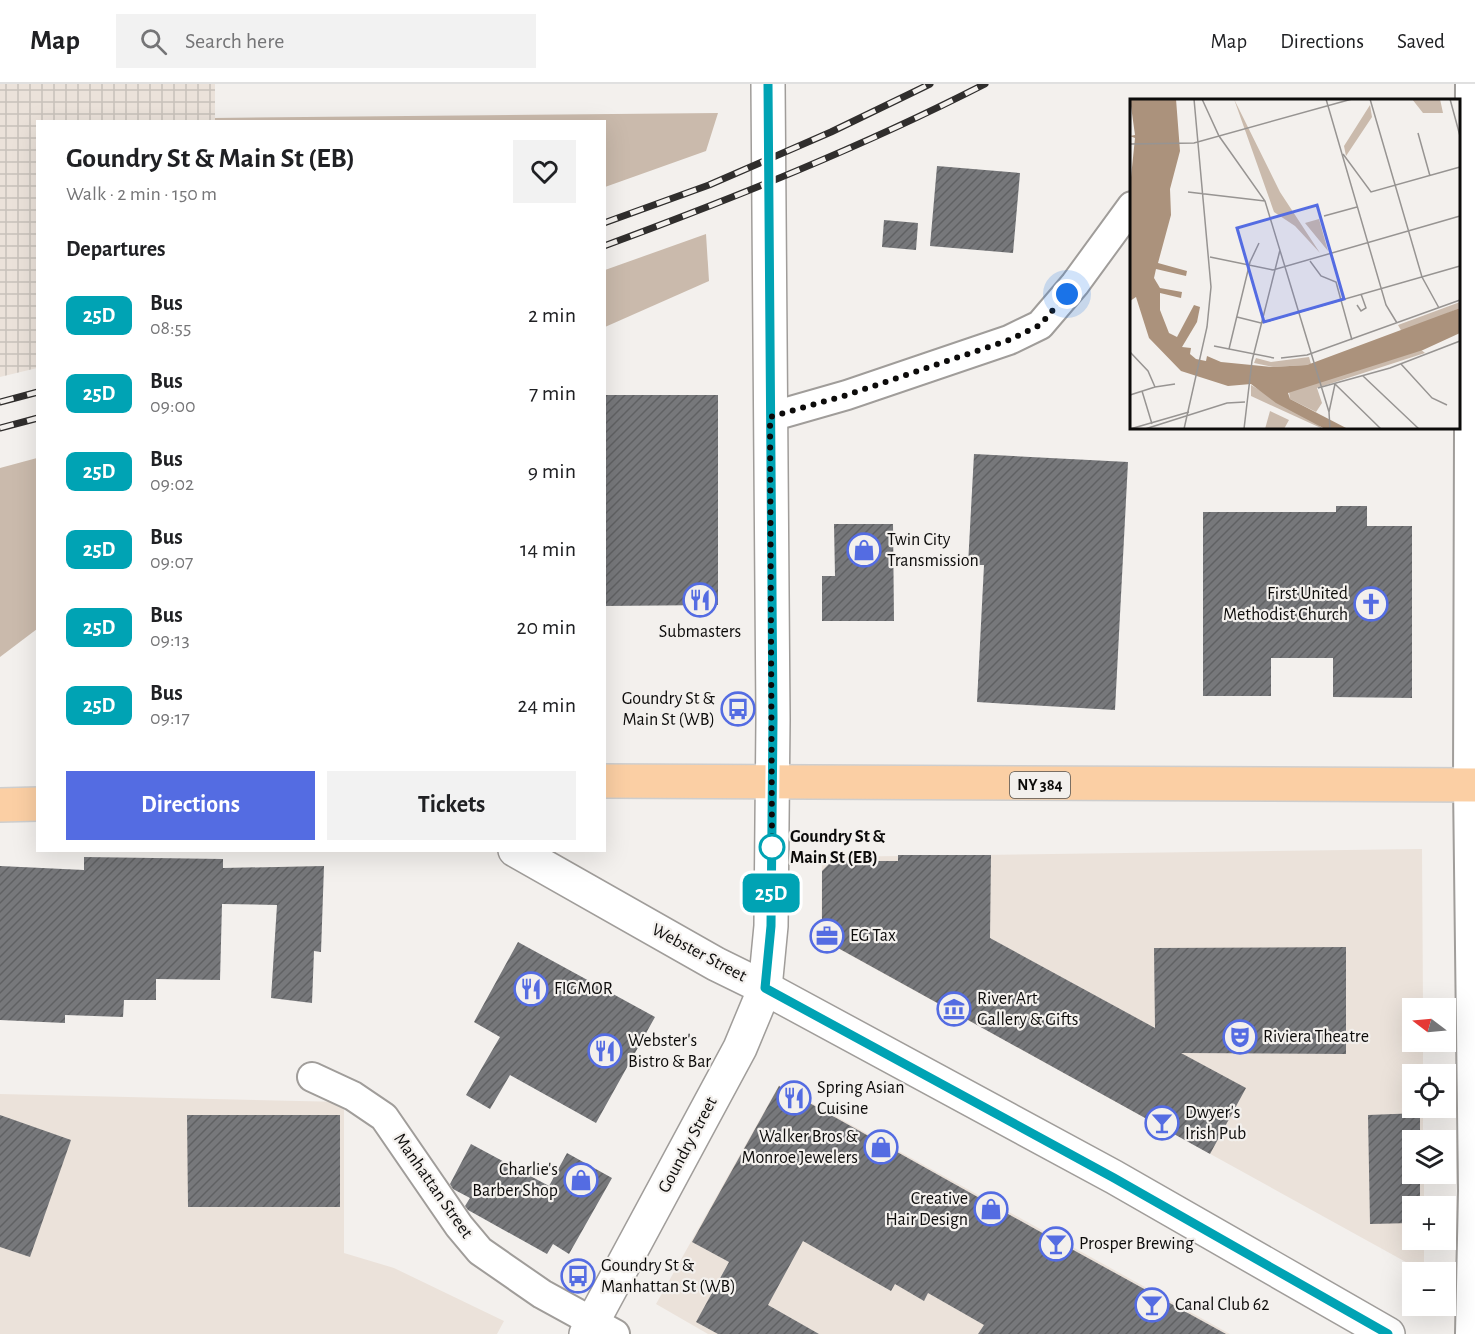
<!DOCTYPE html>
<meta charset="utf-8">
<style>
body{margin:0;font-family:"Alegreya Sans",sans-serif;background:#f2f2f2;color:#202124;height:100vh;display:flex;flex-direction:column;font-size:22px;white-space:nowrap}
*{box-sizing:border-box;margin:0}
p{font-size:20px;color:#757577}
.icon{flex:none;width:33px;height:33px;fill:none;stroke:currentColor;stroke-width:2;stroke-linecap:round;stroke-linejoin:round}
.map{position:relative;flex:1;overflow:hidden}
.drawer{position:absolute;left:36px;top:36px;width:570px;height:732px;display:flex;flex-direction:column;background:#fff;border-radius:0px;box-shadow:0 6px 24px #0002}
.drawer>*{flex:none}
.badge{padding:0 12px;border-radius:9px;font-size:21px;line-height:39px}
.needle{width:39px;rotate:286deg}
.controls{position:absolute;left:1402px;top:914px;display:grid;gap:12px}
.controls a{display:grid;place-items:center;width:54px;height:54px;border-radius:0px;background:#fff;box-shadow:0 6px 24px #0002;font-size:30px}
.you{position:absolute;width:30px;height:30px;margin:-15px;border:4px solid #fff;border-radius:50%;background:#1a73e8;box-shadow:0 0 0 9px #1a73e833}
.map>.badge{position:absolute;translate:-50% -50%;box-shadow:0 0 0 3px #fff}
h2{padding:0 30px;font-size:22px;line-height:54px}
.round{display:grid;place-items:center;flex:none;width:63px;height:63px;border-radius:0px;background:#f2f2f2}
.head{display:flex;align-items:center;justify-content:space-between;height:102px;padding:0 30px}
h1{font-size:28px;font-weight:600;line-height:45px}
.action{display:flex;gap:12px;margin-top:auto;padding:12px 30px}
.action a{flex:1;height:69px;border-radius:0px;background:#546ce2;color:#fff;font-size:24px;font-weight:600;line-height:69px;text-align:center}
.action a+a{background:#f2f2f2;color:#202124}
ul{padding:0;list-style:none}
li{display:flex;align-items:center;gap:18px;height:78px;padding:0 30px}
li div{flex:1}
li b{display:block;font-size:22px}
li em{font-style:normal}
li .badge{min-width:66px;font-weight:700;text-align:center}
header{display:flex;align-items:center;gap:36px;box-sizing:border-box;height:84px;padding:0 30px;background:#fff;border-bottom:2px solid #e0e0e0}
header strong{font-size:28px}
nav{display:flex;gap:33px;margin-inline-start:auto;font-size:21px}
.search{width:420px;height:54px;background:#f2f2f2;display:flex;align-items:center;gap:15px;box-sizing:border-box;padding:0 21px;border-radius:0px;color:#757577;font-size:22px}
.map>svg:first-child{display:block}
.built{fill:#ebe2da}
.industrial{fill:url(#industrial-grid)}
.grass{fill:#cabaac}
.building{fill:url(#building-hatch)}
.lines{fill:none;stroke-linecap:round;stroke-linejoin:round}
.street-casing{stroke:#a09d9a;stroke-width:32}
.secondary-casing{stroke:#a09d9a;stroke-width:36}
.primary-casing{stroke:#cecece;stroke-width:36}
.street{stroke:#fff;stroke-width:28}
.secondary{stroke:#fff;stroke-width:33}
.primary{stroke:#fbcfa4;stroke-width:33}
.rail-casing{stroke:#302e2d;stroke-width:7}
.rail{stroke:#f3f0ed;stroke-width:4.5;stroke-dasharray:14;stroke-linecap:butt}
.line-casing{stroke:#fff;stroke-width:14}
.line{stroke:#00a3b4;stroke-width:9}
.walk{stroke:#0c0b0a;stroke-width:6;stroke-dasharray:0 10.8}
.stop-dot{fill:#fff;stroke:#00a3b4;stroke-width:3}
.labels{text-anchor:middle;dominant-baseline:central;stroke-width:4.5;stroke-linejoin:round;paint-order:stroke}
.shield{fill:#f3f0ed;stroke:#51504e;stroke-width:1.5}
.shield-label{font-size:16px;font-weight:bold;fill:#0c0b0a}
.poi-label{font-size:18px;fill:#0c0b0a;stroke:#f3f0ed;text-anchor:start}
.stop-label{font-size:18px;font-weight:bold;fill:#0c0b0a;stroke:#f3f0ed;text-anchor:start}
.street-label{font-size:18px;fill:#0c0b0a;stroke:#f3f0ed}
.inset-road{fill:none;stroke:#979492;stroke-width:1.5}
.view{fill:#546ce2;fill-opacity:0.15;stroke:#546ce2;stroke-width:3}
.inset-edge{fill:none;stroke:#0c0b0a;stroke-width:3}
</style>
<header>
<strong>Map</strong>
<div class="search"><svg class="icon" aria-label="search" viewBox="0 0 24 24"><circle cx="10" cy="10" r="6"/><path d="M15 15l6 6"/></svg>Search here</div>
<nav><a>Map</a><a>Directions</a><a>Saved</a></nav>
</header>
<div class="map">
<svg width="1475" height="1250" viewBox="0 0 1475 1250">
<defs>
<pattern id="industrial-grid" width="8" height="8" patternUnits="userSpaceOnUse" patternTransform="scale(1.5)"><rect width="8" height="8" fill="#ebe2da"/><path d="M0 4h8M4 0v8" fill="none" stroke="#c8c1ba"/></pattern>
<pattern id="building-hatch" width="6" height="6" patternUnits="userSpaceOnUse" patternTransform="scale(1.5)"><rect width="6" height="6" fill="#77787b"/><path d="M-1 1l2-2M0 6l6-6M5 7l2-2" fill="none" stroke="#606163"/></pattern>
</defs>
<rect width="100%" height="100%" fill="#f3f0ed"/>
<g class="built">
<path d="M1422,765L1423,924H1413V957H1423V990H1413V1023H1423V1056H1413V1089H1424V1122H1413V1155H1424V1188L821,855L822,773Z"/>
<path d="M779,1001L1230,1250H708L656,1220Z"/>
<path d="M0,1010L344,1018V1169L394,1184L504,1237L497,1250H0Z"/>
</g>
<path class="industrial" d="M0,0H215V37L38,38L37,284L0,293Z"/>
<g class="grass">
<path d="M718,29L706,67L605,103L604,38L215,37V34Z"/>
<path d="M706,150L709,197L605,243V186Z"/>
<path d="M37,374V545L0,573V384Z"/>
</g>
<g class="building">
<path d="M937,82L1020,89L1013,169L930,162Z"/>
<path d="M884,136L918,139L916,166L882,163Z"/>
<path d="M604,311H718V521L604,522Z"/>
<path d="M974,370L1128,378L1115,626L977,618L984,481H968Z"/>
<path d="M1336,422H1367V442H1412V614L1333,613V574H1271V612H1203V428H1336Z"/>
<path d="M834,440H893L894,537H822V492H835Z"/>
<path d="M898,771H991L990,854L1155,944L1154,864L1346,863V970L1181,969L1246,1004L1210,1070L829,859L822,847V787L832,777H898Z"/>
<path d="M84,773L223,775V784L324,782L321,868L314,867L312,919L271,914L277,821L222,820L220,896L156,895V916H124L123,933L65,931V939L0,936V782L84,786Z"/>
<path d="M518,858L655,933L596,1039L510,991L490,1025L466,1011L500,953L474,938Z"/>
<path d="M779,1002L1037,1146L1226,1250H978L984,1241L928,1209L924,1217L895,1200L891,1207L803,1157L768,1221L819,1250H718L696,1238L729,1178L692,1158Z"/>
<path d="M1420,1029V1056H1413V1089H1420V1122H1413V1139L1370,1140L1368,1031Z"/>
<path d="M0,1031L71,1056L30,1173L0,1163Z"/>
<path d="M187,1031H340V1123H188Z"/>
<path d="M471,1060L549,1102L567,1069L612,1094L569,1170L553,1160L547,1170L468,1126L465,1122L470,1114L453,1105L450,1100Z"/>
</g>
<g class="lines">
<g class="street-casing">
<g id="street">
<path d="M770,333L847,311L1009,256L1040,241L1075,200L1132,122"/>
<path d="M312,993L353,1012L384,1033L459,1142L480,1167L542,1210L615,1250"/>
<path d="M1470,1250L1473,1107L1468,701L1470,0"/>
</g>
</g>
<g class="secondary-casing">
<g id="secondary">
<path d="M515,766L716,880L765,904L1114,1093L1388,1250"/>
<path d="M586,1250L740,964L765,904L771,842L773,635L768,0"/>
</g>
</g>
<g class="primary-casing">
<g id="primary">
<path d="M604,697L1475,701"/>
<path d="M0,721L38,720"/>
</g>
</g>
<use href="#street" class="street"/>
<use href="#secondary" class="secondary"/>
<use href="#primary" class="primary"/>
<g class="rail-casing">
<g id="rail">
<path d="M604,139L709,101L831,48L930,0"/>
<path d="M604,162C734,114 862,63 985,0"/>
<path d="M0,318L38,308"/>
<path d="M0,344L38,334"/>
</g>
</g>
<use href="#rail" class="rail"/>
</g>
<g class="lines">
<g class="line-casing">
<path id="line" d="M768,0L773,635L771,842L765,904L1114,1094L1388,1250"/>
</g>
<use href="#line" class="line"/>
<path class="walk" d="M772,763L770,333L847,311L1009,256L1040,241L1067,210"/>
</g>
<defs>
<g id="shop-ring" transform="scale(1.725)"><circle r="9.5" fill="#f3f0ed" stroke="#546ce2" stroke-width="1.5"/><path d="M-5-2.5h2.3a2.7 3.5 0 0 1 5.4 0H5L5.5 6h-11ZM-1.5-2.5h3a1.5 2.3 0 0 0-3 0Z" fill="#546ce2"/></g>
<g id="restaurant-ring" transform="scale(1.725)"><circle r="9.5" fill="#f3f0ed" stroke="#546ce2" stroke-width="1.5"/><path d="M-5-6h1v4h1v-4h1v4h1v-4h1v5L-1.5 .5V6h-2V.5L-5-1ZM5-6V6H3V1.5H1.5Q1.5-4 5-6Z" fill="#546ce2"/></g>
<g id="church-ring" transform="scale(1.725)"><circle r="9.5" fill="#f3f0ed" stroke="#546ce2" stroke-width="1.5"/><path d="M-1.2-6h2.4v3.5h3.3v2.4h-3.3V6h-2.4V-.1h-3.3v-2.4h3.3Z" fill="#546ce2"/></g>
<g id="bus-ring" transform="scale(1.725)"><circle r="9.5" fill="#f3f0ed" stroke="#546ce2" stroke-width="1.5"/><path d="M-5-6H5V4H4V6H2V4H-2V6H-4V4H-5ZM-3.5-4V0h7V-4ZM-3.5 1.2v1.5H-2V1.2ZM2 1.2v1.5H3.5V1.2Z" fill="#546ce2"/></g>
<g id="office-ring" transform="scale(1.725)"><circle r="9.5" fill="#f3f0ed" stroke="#546ce2" stroke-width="1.5"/><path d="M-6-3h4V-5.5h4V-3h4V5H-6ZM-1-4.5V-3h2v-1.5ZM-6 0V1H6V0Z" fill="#546ce2"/></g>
<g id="museum-ring" transform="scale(1.725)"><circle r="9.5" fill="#f3f0ed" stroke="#546ce2" stroke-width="1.5"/><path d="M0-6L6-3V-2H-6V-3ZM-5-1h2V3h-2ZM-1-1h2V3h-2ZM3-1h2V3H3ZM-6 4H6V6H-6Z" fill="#546ce2"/></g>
<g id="theatre-ring" transform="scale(1.725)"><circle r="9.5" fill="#f3f0ed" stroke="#546ce2" stroke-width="1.5"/><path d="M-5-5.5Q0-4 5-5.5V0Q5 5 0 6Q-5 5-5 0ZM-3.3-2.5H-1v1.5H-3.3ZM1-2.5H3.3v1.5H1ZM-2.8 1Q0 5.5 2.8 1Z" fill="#546ce2"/></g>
<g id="bar-ring" transform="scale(1.725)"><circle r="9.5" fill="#f3f0ed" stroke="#546ce2" stroke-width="1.5"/><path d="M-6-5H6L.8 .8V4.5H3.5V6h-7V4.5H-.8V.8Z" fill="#546ce2"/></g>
</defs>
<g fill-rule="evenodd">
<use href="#shop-ring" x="864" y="466"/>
<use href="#restaurant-ring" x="700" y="516"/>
<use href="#church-ring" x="1371" y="520"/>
<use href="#bus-ring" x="738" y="625"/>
<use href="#office-ring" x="827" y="852"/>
<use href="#restaurant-ring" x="531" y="905"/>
<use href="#museum-ring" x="954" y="925"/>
<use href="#theatre-ring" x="1240" y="953"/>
<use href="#restaurant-ring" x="605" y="967"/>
<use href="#restaurant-ring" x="794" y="1014"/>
<use href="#bar-ring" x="1162" y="1039"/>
<use href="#shop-ring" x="881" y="1063"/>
<use href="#shop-ring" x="581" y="1096"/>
<use href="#shop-ring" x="991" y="1125"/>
<use href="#bar-ring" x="1056" y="1160"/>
<use href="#bus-ring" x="578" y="1192"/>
<use href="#bar-ring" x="1152" y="1221"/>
</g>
<circle class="stop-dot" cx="772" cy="763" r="12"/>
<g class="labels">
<rect class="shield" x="1010" y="688" width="60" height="26" rx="4.5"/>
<g class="shield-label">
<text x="1040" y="701">NY 384</text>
</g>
<g class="poi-label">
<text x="887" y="456">Twin City<tspan x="887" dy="21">Transmission</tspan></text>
<text x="1348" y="510" text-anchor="end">First United<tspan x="1348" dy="21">Methodist Church</tspan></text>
<text x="700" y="548" text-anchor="middle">Submasters</text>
<text x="715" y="615" text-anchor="end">Goundry St &amp;<tspan x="715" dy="21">Main St (WB)</tspan></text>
<text x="850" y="852">EG Tax</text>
<text x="554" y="905">FIGMOR</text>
<text x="977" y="915">River Art<tspan x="977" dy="21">Gallery &amp; Gifts</tspan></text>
<text x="1263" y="953">Riviera Theatre</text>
<text x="628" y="957">Webster's<tspan x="628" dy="21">Bistro &amp; Bar</tspan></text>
<text x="817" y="1004">Spring Asian<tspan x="817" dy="21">Cuisine</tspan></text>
<text x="1185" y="1029">Dwyer's<tspan x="1185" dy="21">Irish Pub</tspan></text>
<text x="858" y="1053" text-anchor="end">Walker Bros &amp;<tspan x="858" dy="21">Monroe Jewelers</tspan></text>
<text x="558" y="1086" text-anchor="end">Charlie's<tspan x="558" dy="21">Barber Shop</tspan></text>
<text x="968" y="1115" text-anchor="end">Creative<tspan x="968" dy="21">Hair Design</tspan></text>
<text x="1079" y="1160">Prosper Brewing</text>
<text x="601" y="1182">Goundry St &amp;<tspan x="601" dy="21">Manhattan St (WB)</tspan></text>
<text x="1175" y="1221">Canal Club 62</text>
</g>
<g class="stop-label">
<text x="790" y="753">Goundry St &amp;<tspan x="790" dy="21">Main St (EB)</tspan></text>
</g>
<g class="street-label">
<text transform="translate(699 869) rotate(28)">Webster Street</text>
<text transform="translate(688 1061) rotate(-62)">Goundry Street</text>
<text transform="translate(433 1102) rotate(55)">Manhattan Street</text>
</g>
</g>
<g transform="translate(1130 15)">
<rect width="330" height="330" fill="#f3f0ed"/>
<path d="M104,0L150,93L190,154L165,127L144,113ZM282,0H310L313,14H293ZM189,120L198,152L175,124Z" fill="#cabaac"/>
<path d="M240,6L242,18L216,57L214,47ZM330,203V209L272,233L268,226ZM289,249L295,254L187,289L192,304L186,313L160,300L159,293ZM179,258L181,265L177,266L143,268L124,264L126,259L141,263ZM121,286L185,323L193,330L121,297ZM140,312L159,321L154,330H135Z" fill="#cabaac"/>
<path d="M0,0H46L50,52L40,90L41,116L28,164L57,172L56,177L26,170L24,179L30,189L52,193L51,199L30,194V211L39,234L47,238L64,206L70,208L67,223L52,248L61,249L60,255L66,260L76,262L77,257L91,263L143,268L177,266L330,209V234L293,251L158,294L160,300L218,330H195L146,304L121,285L98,287L51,272L19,239L6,198L0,202V88L5,39L0,37L5,36Z" fill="#ab927c"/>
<path class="inset-road" d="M72,0L89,37L135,102L199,313L200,330M196,0L256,206L267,224M240,0L292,178L309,209M320,0L330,37M288,34L300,77M0,45L64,44L222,0M213,55L241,93L330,68M58,93L135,102M194,117L227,108M80,158L143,171L330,117M180,162L191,177L206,183L222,241M227,206L231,212L236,209L231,195M107,218L131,224L330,167M84,247L144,259M99,250L120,163L129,144M0,253L18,272L25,288L0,296M151,259L177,256L330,201M271,265L302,299L317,306M233,277L289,330M205,285L251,330M25,288L45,285M188,289L260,269L330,242M12,292L22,325M199,313L205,285M0,330L59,313M15,330L97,304L115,303M54,330L77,228L81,188L64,0M114,330L122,262L150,151"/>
<path class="view" d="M187,106L214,200L134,223L107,129Z"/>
<rect width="330" height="330" class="inset-edge"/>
</g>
</svg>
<div class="controls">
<a><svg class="needle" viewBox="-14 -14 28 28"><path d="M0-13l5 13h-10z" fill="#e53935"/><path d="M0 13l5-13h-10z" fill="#757577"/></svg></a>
<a><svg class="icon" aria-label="locate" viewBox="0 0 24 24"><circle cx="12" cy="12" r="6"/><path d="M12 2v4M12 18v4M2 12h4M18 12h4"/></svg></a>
<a><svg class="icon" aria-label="layers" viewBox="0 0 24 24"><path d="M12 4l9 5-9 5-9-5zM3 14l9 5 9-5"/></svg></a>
<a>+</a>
<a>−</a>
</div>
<div class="you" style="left:1067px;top:210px"></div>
<b class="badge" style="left:771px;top:809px;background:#00a3b4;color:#fff">25D</b>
<section class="drawer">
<div class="head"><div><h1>Goundry St &amp; Main St (EB)</h1><p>Walk · 2 min · 150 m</p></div><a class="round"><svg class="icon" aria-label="heart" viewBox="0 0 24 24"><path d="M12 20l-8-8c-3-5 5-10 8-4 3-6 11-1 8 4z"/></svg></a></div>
<h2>Departures</h2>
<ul>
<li><span class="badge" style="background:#00a3b4;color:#fff">25D</span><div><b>Bus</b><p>08:55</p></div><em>2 min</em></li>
<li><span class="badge" style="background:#00a3b4;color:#fff">25D</span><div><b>Bus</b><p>09:00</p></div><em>7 min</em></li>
<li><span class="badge" style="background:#00a3b4;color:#fff">25D</span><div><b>Bus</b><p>09:02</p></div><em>9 min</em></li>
<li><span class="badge" style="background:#00a3b4;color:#fff">25D</span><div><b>Bus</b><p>09:07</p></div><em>14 min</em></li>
<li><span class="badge" style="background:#00a3b4;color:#fff">25D</span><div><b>Bus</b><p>09:13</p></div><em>20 min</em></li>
<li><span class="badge" style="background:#00a3b4;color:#fff">25D</span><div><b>Bus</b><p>09:17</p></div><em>24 min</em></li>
</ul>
<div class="action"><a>Directions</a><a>Tickets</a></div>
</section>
</div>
